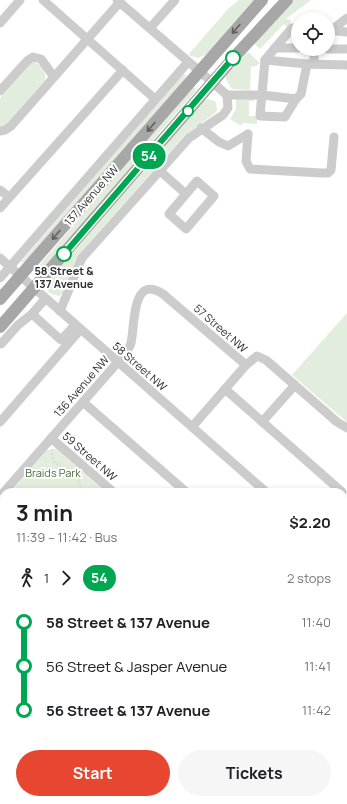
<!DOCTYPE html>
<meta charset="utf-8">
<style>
body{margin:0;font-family:Manrope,sans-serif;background:#f6f6f6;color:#202124;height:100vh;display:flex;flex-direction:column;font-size:15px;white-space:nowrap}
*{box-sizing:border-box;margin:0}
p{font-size:13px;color:#757577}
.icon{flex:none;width:22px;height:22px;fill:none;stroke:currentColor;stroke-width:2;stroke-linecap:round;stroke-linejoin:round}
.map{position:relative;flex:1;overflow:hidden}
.sheet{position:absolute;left:0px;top:488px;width:347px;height:316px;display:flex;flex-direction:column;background:#fff;border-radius:12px 12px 0 0;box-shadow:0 2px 6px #0003}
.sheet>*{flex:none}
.badge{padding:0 8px;border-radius:13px;font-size:14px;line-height:26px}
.tools{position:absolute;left:291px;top:12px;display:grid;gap:8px}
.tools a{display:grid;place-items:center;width:44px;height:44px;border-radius:50%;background:#fff;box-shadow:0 2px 6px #0003;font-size:20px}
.map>.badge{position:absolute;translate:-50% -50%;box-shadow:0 0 0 2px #fff}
.legs{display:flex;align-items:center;gap:6px;height:44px;padding:0 16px;font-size:13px}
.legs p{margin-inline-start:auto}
.headline{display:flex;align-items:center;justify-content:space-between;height:68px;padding:0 16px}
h1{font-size:22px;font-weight:700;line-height:30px}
.cta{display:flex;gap:8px;margin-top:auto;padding:8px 16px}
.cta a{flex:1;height:46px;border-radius:24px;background:#e74631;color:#fff;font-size:16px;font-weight:700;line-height:46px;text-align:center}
.cta a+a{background:#f6f6f6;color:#202124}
ul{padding:0 16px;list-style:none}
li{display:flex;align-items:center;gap:14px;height:44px;font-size:15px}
li i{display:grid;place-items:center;width:6px;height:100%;margin:0 5px;background:currentColor}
li i::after{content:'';width:10px;height:10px;margin:-5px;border:3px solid;border-radius:50%;background:#fff}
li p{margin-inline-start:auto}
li:first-child i{background:linear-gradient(#0000 50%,currentColor 0)}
li:last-child i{background:linear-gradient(currentColor 50%,#0000 0)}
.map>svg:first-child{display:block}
.green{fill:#e3eddd}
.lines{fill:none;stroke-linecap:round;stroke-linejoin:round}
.path{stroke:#ccc;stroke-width:1;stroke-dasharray:2 2;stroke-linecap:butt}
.minor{stroke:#ccc;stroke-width:9}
.major{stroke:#a7a7a7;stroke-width:12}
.oneway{stroke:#5f5f5f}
.line-1-casing{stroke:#fff;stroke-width:9}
.line-1{stroke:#00a651;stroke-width:6}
.stop-1-dot{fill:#fff;stroke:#00a651;stroke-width:2}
.labels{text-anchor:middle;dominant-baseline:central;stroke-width:4;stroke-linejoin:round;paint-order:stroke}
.street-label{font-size:11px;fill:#2f2f2f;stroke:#fff}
.stop-label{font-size:11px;font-weight:bold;fill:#2f2f2f;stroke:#fff}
.park-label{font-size:11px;fill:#496c3c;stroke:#fff}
</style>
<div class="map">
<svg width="347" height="804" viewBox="0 0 347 804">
<rect width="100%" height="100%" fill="#fff"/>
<g class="green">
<path d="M239,0H257L210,53L198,58L188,55L228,9Z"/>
<path d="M293,0H311L286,19L291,20L290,26L288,28L284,24L260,49L253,42Z"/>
<path d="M248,52L260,63L256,66L251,67L250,90L232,89L226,80V76Z"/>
<path d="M34,62C42,65 46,72 45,80L6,125L0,126V98L30,64Z"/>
<path d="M183,73L186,75L184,80L27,261L20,263Z"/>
<path d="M193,87L196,88L195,92L159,133L131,169L45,268L39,273H36V269L73,226L107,184Z"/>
<path d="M209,99L216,102L217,110L214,114L184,136L89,243L76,261L63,293L59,296L51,294L46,289V283L203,101Z"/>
<path d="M236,99H255L254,101H249V116H257V124L243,123L241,126L230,119L236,109Z"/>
<path d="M347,313V422L292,375Z"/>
<path d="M56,449L105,492H11L47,450Z"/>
</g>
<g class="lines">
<path class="path" d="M52,449L53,459L55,463L76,476L83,492"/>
<g class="minor">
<path d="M43,0L155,99"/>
<path d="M0,23L20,0"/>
<path d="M150,28L175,0"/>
<path d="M298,28H292L265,60L260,116L285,117L296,99L301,94L307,64L347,65"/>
<path d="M328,30L347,32"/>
<path d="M330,31L347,18"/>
<path d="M275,48H298"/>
<path d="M328,49H347"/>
<path d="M265,60L307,64"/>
<path d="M314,64V49"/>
<path d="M0,91L27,61L33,57L41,59L54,77"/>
<path d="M227,95H262L296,99"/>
<path d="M201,128L219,142L228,146L248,134"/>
<path d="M0,131L5,130L11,126L120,2"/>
<path d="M248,134L246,161L250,169L322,173H328L331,170L334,137"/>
<path d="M160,171L186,194L169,214L186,229L214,196L197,181L186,194"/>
<path d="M0,190L9,197"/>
<path d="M0,208L123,70"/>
<path d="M0,258L266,492"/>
<path d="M0,278L188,62"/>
<path d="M45,299L32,314L61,340L75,325"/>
<path d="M60,311L82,258L189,138L223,115L228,108L227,95L117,0"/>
<path d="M1,344L18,325L32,314"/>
<path d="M225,389L342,492"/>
<path d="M83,402L186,492"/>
<path d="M0,422L80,330"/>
<path d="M262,422L295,385"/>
<path d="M192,427L246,365L257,356L266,360L337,422L347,428"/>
<path d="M51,438L113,492"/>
<path d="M4,492L125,354C127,351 130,347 131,343C135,327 131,273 163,294L246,365"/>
<path d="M343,513L347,508"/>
<path d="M0,522L4,526"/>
<path d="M343,560L347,563"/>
<path d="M343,584L347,579"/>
<path d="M0,585L4,588"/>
<path d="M0,648L4,652"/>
<path d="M343,658L347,653"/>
<path d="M0,714L4,718"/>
<path d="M343,730L347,725"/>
<path d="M343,757L347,760"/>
<path d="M0,776L4,780"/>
<path d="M27,800L32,804"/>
<path d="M99,800L103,804"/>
<path d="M320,800L325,804"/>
<path d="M151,804L154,800"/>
</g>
<g class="major">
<path d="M0,299L262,0"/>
<path d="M0,327L237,54L287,0"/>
</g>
</g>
<defs><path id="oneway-shaft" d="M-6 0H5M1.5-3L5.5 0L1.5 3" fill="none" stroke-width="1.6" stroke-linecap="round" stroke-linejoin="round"/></defs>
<g class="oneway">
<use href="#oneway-shaft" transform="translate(236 29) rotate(131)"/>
<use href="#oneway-shaft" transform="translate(151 127) rotate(131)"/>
<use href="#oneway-shaft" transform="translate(56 235) rotate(131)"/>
</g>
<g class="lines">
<g class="line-1-casing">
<path id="line-1" d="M64,254L233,58"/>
</g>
<use href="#line-1" class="line-1"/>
</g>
<g class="stop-1-dot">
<circle cx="233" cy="58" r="7"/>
<circle cx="188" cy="111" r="5"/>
<circle cx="64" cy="254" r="7"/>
</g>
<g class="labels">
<g class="street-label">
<text transform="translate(91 195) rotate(-49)">137 Avenue NW</text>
<text transform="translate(221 328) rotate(41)">57 Street NW</text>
<text transform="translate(140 366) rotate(41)">58 Street NW</text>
<text transform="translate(81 386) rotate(-49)">136 Avenue NW</text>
<text transform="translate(90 456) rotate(41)">59 Street NW</text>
</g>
<g class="stop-label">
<text x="64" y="270">58 Street &amp;<tspan x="64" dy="13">137 Avenue</tspan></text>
</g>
<g class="park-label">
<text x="53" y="472">Braids Park</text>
</g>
</g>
</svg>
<div class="tools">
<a><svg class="icon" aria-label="locate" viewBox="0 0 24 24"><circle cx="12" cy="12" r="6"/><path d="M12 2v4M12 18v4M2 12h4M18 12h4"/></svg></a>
</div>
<b class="badge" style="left:149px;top:156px;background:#00a651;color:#fff">54</b>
<section class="sheet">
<div class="headline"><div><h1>3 min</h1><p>11:39 – 11:42 · Bus</p></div><b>$2.20</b></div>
<div class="legs"><svg class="icon" aria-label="walk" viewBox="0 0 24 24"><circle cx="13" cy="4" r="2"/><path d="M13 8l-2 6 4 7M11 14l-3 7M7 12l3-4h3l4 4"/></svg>1<svg class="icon" aria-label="forward" viewBox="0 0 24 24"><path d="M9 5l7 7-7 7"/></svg><b class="badge" style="background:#00a651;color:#fff">54</b><p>2 stops</p></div>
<ul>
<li><i style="color:#00a651"></i><b>58 Street &amp; 137 Avenue</b><p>11:40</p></li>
<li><i style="color:#00a651"></i><span>56 Street &amp; Jasper Avenue</span><p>11:41</p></li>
<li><i style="color:#00a651"></i><b>56 Street &amp; 137 Avenue</b><p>11:42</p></li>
</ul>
<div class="cta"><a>Start</a><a>Tickets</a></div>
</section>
</div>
